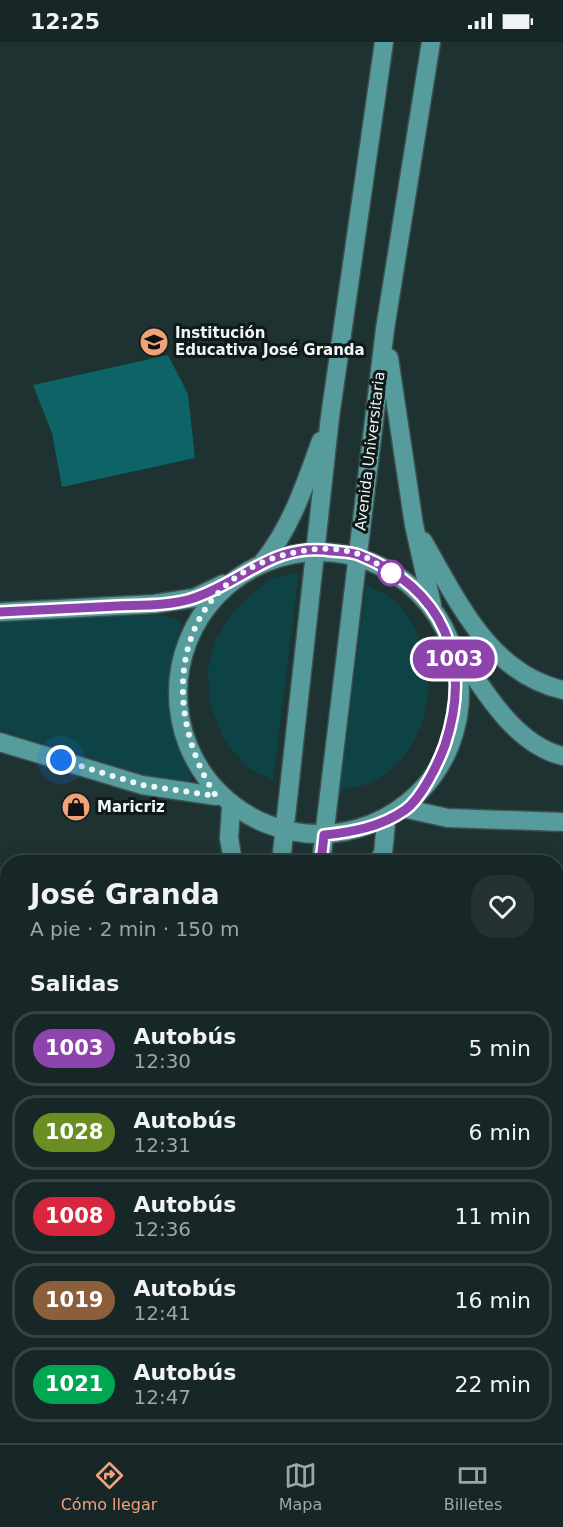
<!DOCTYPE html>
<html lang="es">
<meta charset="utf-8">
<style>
body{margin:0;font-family:"DejaVu Sans",sans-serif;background:#243232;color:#f1f3f6;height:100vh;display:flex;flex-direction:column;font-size:22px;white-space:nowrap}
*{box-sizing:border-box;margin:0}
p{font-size:20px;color:#9ea5a7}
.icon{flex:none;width:33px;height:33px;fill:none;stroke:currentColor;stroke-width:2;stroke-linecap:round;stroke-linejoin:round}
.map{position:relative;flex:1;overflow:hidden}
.side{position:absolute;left:0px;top:813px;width:564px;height:588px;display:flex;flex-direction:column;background:#172626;border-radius:24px 24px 0 0;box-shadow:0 3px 15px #0003,0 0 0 2px #364343}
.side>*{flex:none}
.badge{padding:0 12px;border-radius:20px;font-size:21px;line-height:39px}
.you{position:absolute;width:30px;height:30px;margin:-15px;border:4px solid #fff;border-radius:50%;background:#1a73e8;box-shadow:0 0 0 9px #1a73e833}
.map>.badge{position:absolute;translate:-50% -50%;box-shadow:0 0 0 3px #fff}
h2{padding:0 30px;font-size:22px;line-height:54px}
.round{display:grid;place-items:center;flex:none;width:63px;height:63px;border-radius:24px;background:#243232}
.headline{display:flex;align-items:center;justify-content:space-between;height:102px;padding:0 30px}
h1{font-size:28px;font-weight:600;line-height:45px}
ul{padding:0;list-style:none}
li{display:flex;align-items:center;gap:18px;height:75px;margin:0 12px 9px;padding:0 18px;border:3px solid #364343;border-radius:24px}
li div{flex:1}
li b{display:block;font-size:22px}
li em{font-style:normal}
li .badge{min-width:66px;font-weight:700;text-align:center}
.status{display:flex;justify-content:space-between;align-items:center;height:42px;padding:0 30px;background:#172626;direction:ltr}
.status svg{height:16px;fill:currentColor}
.dock{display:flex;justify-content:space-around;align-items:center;height:84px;border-top:2px solid #364343;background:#172626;font-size:16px;color:#9ea5a7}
.dock a{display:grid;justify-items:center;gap:3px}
.dock .on{color:#f0a27a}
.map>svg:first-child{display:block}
.green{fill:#0d4344}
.water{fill:#0d6365}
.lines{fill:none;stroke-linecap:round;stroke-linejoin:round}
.minor-casing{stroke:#3e4f4f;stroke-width:21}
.major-casing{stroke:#3e4f4f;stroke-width:21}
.minor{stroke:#516565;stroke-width:18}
.major{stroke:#569c9d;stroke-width:18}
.line-casing{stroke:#fff;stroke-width:14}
.line{stroke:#8e44ad;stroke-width:9}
.walk{stroke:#ecf8f8;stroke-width:6;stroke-dasharray:0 10.8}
.stop-dot{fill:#fff;stroke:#8e44ad;stroke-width:3}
.labels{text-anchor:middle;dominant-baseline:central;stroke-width:6;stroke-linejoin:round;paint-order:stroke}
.poi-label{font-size:15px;font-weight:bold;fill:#ecf8f8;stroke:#101818;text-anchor:start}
.street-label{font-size:15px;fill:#ecf8f8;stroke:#101818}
</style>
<div class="status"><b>12:25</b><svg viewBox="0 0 49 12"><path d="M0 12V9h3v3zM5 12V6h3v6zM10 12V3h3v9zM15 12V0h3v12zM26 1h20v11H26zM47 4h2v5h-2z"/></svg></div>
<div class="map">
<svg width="563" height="1401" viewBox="0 0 563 1401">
<rect width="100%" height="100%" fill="#1f3232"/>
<g class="green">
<path d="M299,530L273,738L248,726L224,698L210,663L208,627L215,599L231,574L250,553L272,536Z"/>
<path d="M366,542C374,547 383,550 390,555C405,566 415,584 421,601C441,650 420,721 367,742C358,745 348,746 340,749Z"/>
<path d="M161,573L176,577L181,583C171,619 165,659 176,695C181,710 188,724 192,740L162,738L0,688V577Z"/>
<path d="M0,934L7,937V1046L0,1045Z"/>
<path d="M557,995H563V1124L557,1123Z"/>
</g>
<path class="water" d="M168,313L188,352L195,416L62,445L52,391L33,343Z"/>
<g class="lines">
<g class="minor-casing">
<g id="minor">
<path d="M0,917L8,919"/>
<path d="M556,985L563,984"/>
<path d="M0,1057L8,1058"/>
<path d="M556,1128L563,1129"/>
<path d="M0,1260L8,1261"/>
<path d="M556,1341L563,1342"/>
</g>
</g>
<g class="major-casing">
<g id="major">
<path d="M389,316L414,483L432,563"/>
<path d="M423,499C458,559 489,631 563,648"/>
<circle cx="319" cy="651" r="141"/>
<path d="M263,520C292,484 305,442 321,399"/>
<path d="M0,570L154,562L194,556L223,542"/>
<path d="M455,605C481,644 514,703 563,714"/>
<path d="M0,700L142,743L216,754"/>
<path d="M231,766L229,796L233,820"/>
<path d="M407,767L448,776L563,780"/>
<path d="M281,820L330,375L384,0"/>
<path d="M321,820L385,287L431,0"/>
<path d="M377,820L383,812L386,780"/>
<path d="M205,1401L206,1394"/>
<path d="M248,1401L249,1394"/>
</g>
</g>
<use href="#minor" class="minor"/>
<use href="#major" class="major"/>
</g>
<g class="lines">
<g class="line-casing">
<path id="line" d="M0,570C39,568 78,566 118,564C142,563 170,564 194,556C245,539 273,500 332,509C341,510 351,510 359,513C444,547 473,618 445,703C438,722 421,757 405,768C381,785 352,790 324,793L321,820"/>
</g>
<use href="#line" class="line"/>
<path class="walk" d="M61,718L142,743L216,754C161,670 170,549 277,515C303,507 332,503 358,512C370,516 383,526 394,532L391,531"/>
</g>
<defs>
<g id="school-disc" transform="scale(1.5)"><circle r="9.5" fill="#f0a27a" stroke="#101818"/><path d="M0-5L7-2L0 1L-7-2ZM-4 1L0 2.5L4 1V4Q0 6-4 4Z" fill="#111"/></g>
<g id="shop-disc" transform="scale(1.5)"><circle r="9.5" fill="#f0a27a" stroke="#101818"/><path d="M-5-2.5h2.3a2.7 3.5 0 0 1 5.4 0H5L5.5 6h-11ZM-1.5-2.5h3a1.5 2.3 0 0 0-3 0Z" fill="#111"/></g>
</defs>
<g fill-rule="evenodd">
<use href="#school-disc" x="154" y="300"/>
<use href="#shop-disc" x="76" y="765"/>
</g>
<circle class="stop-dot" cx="391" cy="531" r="12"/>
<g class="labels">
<g class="poi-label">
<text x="175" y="291">Institución<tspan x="175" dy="17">Educativa José Granda</tspan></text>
<text x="97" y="765">Maricriz</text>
</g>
<g class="street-label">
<text transform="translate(370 409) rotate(-83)">Avenida Universitaria</text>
</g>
</g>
</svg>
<div class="you" style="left:61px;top:718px"></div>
<b class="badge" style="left:454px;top:617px;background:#8e44ad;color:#fff">1003</b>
<section class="side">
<div class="headline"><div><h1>José Granda</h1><p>A pie · 2 min · 150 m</p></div><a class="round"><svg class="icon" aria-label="heart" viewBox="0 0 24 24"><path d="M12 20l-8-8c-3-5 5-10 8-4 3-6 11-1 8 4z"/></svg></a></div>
<h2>Salidas</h2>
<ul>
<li><span class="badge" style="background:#8e44ad;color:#fff">1003</span><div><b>Autobús</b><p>12:30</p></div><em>5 min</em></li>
<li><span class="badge" style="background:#6b8e23;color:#fff">1028</span><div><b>Autobús</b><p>12:31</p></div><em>6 min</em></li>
<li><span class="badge" style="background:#d7263d;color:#fff">1008</span><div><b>Autobús</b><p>12:36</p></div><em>11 min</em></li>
<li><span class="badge" style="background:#8b5e3c;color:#fff">1019</span><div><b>Autobús</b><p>12:41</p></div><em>16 min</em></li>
<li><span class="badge" style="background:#00a651;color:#fff">1021</span><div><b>Autobús</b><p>12:47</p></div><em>22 min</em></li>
</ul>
</section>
</div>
<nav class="dock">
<a class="on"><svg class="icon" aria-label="directions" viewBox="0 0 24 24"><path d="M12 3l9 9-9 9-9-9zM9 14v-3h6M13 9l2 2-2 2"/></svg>Cómo llegar</a>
<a><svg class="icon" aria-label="map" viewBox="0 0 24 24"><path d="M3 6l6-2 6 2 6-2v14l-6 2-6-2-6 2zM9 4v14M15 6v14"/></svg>Mapa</a>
<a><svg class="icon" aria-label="tickets" viewBox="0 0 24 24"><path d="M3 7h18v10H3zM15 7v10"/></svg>Billetes</a>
</nav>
